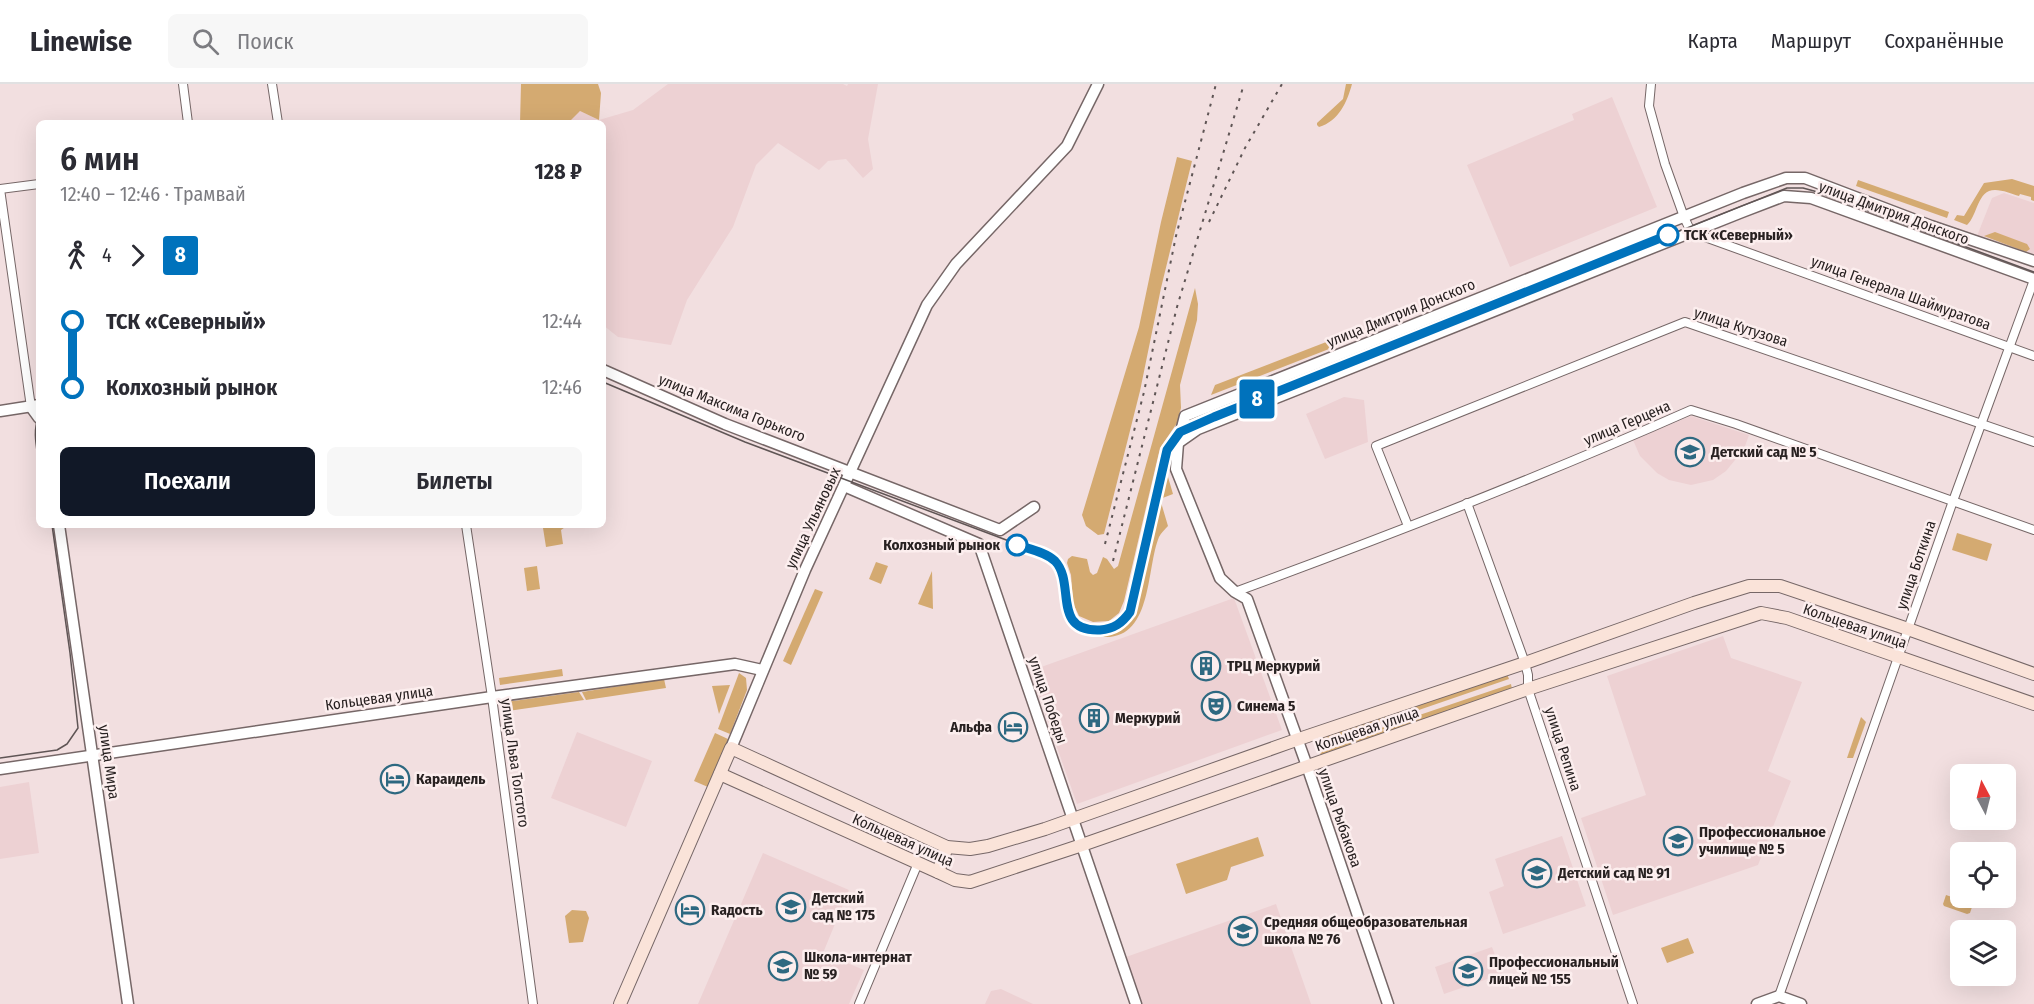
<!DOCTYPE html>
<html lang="ru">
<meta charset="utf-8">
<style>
body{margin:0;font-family:"Fira Sans Condensed",sans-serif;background:#f7f7f7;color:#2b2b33;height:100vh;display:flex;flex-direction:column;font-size:22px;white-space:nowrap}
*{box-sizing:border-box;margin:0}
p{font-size:20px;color:#7c7c81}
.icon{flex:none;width:33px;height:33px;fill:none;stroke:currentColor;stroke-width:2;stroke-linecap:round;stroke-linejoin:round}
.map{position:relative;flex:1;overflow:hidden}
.sheet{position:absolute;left:36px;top:36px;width:570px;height:408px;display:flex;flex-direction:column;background:#fff;border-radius:9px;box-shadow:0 6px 24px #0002}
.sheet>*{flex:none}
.badge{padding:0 12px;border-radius:4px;font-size:21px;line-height:39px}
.needle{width:39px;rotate:353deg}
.buttons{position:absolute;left:1950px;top:680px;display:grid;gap:12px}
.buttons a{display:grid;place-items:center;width:66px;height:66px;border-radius:9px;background:#fff;box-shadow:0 6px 24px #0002;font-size:30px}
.map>.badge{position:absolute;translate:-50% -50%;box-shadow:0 0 0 3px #fff}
.legs{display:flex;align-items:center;gap:9px;height:66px;padding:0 24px;font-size:20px}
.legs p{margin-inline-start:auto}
.head{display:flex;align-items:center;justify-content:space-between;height:102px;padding:0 24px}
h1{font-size:33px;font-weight:600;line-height:45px}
.action{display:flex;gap:12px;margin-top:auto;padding:12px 24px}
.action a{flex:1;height:69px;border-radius:9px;background:#111827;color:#fff;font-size:24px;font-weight:600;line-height:69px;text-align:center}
.action a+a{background:#f7f7f7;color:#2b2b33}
ul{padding:0 24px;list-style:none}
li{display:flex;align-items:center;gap:21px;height:66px;font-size:22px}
li i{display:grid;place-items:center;width:9px;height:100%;margin:0 8px;background:currentColor}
li i::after{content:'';width:15px;height:15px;margin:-8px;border:4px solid;border-radius:50%;background:#fff}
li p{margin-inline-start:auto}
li:first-child i{background:linear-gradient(#0000 50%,currentColor 0)}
li:last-child i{background:linear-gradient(currentColor 50%,#0000 0)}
header{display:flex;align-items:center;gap:36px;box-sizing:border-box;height:84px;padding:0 30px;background:#fff;border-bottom:2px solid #e1e1e2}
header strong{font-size:28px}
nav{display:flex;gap:33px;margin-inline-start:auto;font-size:21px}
.search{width:420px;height:54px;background:#f7f7f7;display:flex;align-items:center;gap:15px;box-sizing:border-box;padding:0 21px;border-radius:9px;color:#7c7c81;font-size:22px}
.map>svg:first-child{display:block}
.built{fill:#edd1d3}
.green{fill:#d4aa71}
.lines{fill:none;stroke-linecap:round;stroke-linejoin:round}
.minor-casing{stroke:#766767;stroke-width:10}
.tertiary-casing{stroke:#766767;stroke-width:13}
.secondary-casing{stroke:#766767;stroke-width:14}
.minor{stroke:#fff;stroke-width:8}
.tertiary{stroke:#fff;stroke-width:10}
.secondary{stroke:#fae3d9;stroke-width:12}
.tram{stroke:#5f5555;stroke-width:1.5}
.rail{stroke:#5f5555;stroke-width:2;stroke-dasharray:3 6;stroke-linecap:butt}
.line-1-casing{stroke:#fff;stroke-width:14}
.line-1{stroke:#0072bc;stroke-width:9}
.stop-1-dot{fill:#fff;stroke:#0072bc;stroke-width:3}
.labels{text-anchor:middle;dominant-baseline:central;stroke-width:5;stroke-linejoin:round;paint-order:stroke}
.street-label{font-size:15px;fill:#282121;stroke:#fceeee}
.stop-label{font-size:15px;font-weight:bold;fill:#282121;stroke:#fceeee;text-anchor:start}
.poi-label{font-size:15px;font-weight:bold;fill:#282121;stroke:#fceeee;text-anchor:start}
</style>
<header>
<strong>Linewise</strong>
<div class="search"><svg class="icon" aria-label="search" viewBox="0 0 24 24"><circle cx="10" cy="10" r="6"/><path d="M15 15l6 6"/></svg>Поиск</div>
<nav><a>Карта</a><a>Маршрут</a><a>Сохранённые</a></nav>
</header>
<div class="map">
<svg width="2034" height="920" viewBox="0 0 2034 920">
<rect width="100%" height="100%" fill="#f2dfe0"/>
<g class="built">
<path d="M668,0H843L847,2L848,0H878L868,55L873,85L863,94L846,75L828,77L819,86L778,59L756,81L733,143L687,216L671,261L618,253L603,241V39H568L580,27L599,36L633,26Z"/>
<path d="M1612,13L1657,123L1510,183L1467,81L1574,36L1572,30Z"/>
<path d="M2004,109L2034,119V172L1977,152L1992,114Z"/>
<path d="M1344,313L1364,316L1368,358L1325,375L1306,330Z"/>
<path d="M1691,332L1749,351L1744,365L1726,387L1713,396L1691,401L1669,396L1657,389L1640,372L1633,356Z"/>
<path d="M1234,514L1282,646L1077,720L1030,587Z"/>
<path d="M1723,552L1731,574L1802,598L1768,687L1791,697L1758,781L1613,831L1581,734L1646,711L1607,592Z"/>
<path d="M577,648L652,677L626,743L551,714Z"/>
<path d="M29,698L39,769L0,775V703Z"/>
<path d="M1562,752L1586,822L1503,850L1489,808L1504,802L1495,775Z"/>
<path d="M763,769L849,806L823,869L864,886L849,920H698Z"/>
<path d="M1276,820L1311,920H1142L1126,873Z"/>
<path d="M1492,863L1502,890L1444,910L1435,883Z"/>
<path d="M1001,905L1033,920H985L991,907Z"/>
</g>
<g class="green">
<path d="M521,0H598L601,9L599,36L580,27L568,39H520Z"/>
<path d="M1346,0H1352C1347,18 1339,37 1319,43L1317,41V39L1343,15Z"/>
<path d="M1177,73L1192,77L1161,204L1140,307L1104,450L1098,451L1086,442L1082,431L1139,243L1161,138Z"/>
<path d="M2012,95L2034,102V117L2031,116V113L2020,110L2019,112C2012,110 2003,106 1995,106C1977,106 1978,131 1967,141L1954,136L1957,131L1964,132L1984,99Z"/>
<path d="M1858,96L1949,128L1947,134L1856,102Z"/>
<path d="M1995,148L2027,160L2030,165L2026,168L1984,152Z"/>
<path d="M1195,204L1198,220L1197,236L1180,301L1181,324L1177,339L1160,364L1124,517L1119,529L1109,537L1093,538L1079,532L1073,519L1071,491L1067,479L1068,475L1072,472L1087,475L1090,488L1093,491L1097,489L1103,473L1107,475L1114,485L1118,482Z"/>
<path d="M1334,255L1329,265L1211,311L1215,301Z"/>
<path d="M1164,389L1168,393L1173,410L1160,415L1168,442C1165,445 1161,449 1159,453C1146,484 1153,556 1103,553L1122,543L1132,527Z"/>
<path d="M549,441H568L561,446L563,460L546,463L543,444Z"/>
<path d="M1957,449L1992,460L1987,477L1952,466Z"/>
<path d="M876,478L888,482L881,500L869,495Z"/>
<path d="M537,482L540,505L527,507L524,484Z"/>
<path d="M932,487L933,525L918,520Z"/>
<path d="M815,505L823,508L791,581L783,577Z"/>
<path d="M562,585L563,592L500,601L499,594Z"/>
<path d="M739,589L746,594L747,606L730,650L718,645Z"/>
<path d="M1507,590L1509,595L1317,661L1315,655Z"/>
<path d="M664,595L666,604L586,616L582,608Z"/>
<path d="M1511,600L1512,605L1321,671L1319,665Z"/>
<path d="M730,601L719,630L712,602Z"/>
<path d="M579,608L584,616L508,627L507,618Z"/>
<path d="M1861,633L1866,638L1853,674H1847Z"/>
<path d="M715,649L728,655L708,703L694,697Z"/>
<path d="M1258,753L1264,772L1231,783L1227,796L1186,810L1176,780Z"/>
<path d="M1946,811L1973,820L1970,829L1967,830L1944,822L1943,820Z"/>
<path d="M572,826L586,827L589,834L583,858L569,859L565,832Z"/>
<path d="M1688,854L1694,869L1667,879L1661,864Z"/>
</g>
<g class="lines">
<g class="minor-casing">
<g id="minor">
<path d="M183,0L188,39"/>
<path d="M272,0L278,39"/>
<path d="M1651,0L1649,22L1665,80L1684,133L1691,148L2034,272"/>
<path d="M0,105L31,323"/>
<path d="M0,105L39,100"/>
<path d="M1467,419L1525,579L1528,591V605L1633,920"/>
<path d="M466,441L492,613L533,920"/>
<path d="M1408,442L1376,362L1685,238L2034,358"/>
<path d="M1235,508C1388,452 1542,392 1691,326L1736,340L2034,446"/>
<path d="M1779,912L1953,417L2034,196"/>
<path d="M859,920L918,779"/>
</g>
</g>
<g class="tertiary-casing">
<g id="tertiary">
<path d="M603,286L725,340L1000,446L1034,423"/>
<path d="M31,323L39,334"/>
<path d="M0,327L39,321"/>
<path d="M1178,359L1198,345L1742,128L1784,112L1811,114L2034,195"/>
<path d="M844,402L979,460L1136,920"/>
<path d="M59,441L128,920"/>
<path d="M731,664L805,486L927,221L956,180L1067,62L1098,0"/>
<path d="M0,685L492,613L735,580L762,586"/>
<path d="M1388,920L1307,682L1247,515L1235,508L1220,494L1176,385L1178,359L1185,332L1743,109L1786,94H1805L1931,142L2034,177"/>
<path d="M1757,920L1779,912L1801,920"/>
</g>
</g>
<g class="secondary-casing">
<g id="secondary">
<path d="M720,690L938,788L955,796L970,798L1082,761L1528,605L1761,529L1787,534L2034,620"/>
<path d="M938,788L947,763"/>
<path d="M620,920L731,664L947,763L970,765L988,762L1045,745L1296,656L1525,579L1694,519L1749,502H1780L1908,545L2034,590"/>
</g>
</g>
<use href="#minor" class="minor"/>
<use href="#tertiary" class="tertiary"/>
<use href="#secondary" class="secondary"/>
<g class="tram">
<path d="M603,298L745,358L1049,472C1054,476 1059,480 1061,486C1072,509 1056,548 1099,546C1114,546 1122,540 1129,527L1167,366L1180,348L1252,318L1787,104H1803L1814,107L2034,188"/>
<path d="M39,332C32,347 37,364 39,380"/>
<path d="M0,674L57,666L67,660L78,644L70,569L52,441"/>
</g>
<g class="rail">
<path d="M1209,138L1245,64L1282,0"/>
<path d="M1105,460L1144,308L1176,152L1216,0"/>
<path d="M1113,477L1177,223L1244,0"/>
</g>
</g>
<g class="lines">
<g class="line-1-casing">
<path id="line-1" d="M1017,461C1029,465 1046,468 1055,477C1076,499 1051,548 1100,546C1114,545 1122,539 1130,528L1167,366L1180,348L1214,333L1668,151"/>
</g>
<use href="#line-1" class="line-1"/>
</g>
<defs>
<g id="school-ring" transform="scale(1.5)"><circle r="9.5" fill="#fceeee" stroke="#2e6981" stroke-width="1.5"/><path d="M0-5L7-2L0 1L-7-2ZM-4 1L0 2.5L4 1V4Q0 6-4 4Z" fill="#2e6981"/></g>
<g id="building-ring" transform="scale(1.5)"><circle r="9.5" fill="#fceeee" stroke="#2e6981" stroke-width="1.5"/><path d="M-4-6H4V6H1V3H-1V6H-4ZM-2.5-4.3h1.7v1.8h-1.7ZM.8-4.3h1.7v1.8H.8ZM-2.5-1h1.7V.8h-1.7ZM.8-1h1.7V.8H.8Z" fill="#2e6981"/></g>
<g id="theatre-ring" transform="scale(1.5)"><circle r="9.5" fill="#fceeee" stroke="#2e6981" stroke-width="1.5"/><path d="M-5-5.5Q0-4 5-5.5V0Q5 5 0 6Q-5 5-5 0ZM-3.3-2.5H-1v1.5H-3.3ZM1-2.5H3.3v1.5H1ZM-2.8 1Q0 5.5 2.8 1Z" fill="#2e6981"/></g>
<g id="hotel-ring" transform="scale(1.5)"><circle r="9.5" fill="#fceeee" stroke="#2e6981" stroke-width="1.5"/><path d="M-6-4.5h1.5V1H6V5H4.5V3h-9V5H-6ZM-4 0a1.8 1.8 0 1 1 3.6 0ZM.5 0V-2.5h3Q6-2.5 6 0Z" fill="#2e6981"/></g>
<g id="university-ring" transform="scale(1.5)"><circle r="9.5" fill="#fceeee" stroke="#2e6981" stroke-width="1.5"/><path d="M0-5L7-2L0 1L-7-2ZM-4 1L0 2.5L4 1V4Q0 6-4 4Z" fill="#2e6981"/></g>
</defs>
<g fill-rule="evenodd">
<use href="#school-ring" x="1690" y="368"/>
<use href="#building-ring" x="1206" y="582"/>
<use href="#theatre-ring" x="1216" y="622"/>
<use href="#building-ring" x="1094" y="634"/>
<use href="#hotel-ring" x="1013" y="643"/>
<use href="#hotel-ring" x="395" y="695"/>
<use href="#university-ring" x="1678" y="757"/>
<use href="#school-ring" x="1537" y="789"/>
<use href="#school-ring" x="791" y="823"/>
<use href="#hotel-ring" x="690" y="826"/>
<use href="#school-ring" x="1243" y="847"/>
<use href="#school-ring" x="783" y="882"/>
<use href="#university-ring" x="1468" y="887"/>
</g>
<g class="stop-1-dot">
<circle cx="1668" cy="151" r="10"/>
<circle cx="1017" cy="461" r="10"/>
</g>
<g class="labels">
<g class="street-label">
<text transform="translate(1894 129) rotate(20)">улица Дмитрия Донского</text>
<text transform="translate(1901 209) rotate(20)">улица Генерала Шаймуратова</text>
<text transform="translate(1401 229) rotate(-22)">улица Дмитрия Донского</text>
<text transform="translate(1741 243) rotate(18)">улица Кутузова</text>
<text transform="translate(732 324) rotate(22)">улица Максима Горького</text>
<text transform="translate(1627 339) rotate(-23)">улица Герцена</text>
<text transform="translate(813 434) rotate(-65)">улица Ульяновых</text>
<text transform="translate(1916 481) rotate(-71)">улица Боткина</text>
<text transform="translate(1855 542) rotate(19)">Кольцевая улица</text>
<text transform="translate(379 614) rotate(-8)">Кольцевая улица</text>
<text transform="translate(1048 616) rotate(71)">улица Победы</text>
<text transform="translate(1367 645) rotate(-19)">Кольцевая улица</text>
<text transform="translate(1563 665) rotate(72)">улица Репина</text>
<text transform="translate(109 678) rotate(82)">улица Мира</text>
<text transform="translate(515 679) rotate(82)">улица Льва Толстого</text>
<text transform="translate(1340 734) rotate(71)">улица Рыбакова</text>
<text transform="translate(903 756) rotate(24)">Кольцевая улица</text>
</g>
<g class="stop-label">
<text x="1684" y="151">ТСК «Северный»</text>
<text x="1000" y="461" text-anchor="end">Колхозный рынок</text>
</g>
<g class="poi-label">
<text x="1711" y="368">Детский сад № 5</text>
<text x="1227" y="582">ТРЦ Меркурий</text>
<text x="1237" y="622">Синема 5</text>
<text x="1115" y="634">Меркурий</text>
<text x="992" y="643" text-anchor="end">Альфа</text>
<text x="416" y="695">Караидель</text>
<text x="1699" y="748">Профессиональное<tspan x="1699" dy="17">училище № 5</tspan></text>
<text x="1558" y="789">Детский сад № 91</text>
<text x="812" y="814">Детский<tspan x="812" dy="17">сад № 175</tspan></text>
<text x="711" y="826">Rадость</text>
<text x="1264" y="838">Средняя общеобразовательная<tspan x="1264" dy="17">школа № 76</tspan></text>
<text x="804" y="873">Школа-интернат<tspan x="804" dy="17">№ 59</tspan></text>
<text x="1489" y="878">Профессиональный<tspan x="1489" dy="17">лицей № 155</tspan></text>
</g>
</g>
</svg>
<div class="buttons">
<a><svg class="needle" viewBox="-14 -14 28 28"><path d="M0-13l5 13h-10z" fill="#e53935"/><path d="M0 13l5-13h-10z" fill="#7c7c81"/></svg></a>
<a><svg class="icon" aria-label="locate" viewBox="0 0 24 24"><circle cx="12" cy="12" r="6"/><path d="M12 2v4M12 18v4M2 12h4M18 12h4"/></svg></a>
<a><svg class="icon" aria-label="layers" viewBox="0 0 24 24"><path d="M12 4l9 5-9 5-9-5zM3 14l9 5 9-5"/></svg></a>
</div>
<b class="badge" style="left:1257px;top:315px;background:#0072bc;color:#fff">8</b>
<section class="sheet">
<div class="head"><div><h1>6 мин</h1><p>12:40 – 12:46 · Трамвай</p></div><b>128 ₽</b></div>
<div class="legs"><svg class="icon" aria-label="walk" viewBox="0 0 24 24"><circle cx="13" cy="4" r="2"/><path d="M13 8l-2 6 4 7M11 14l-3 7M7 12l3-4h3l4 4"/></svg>4<svg class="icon" aria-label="forward" viewBox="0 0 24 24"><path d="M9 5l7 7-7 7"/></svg><b class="badge" style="background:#0072bc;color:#fff">8</b></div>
<ul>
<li><i style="color:#0072bc"></i><b>ТСК «Северный»</b><p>12:44</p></li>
<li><i style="color:#0072bc"></i><b>Колхозный рынок</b><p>12:46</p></li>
</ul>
<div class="action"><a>Поехали</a><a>Билеты</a></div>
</section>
</div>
